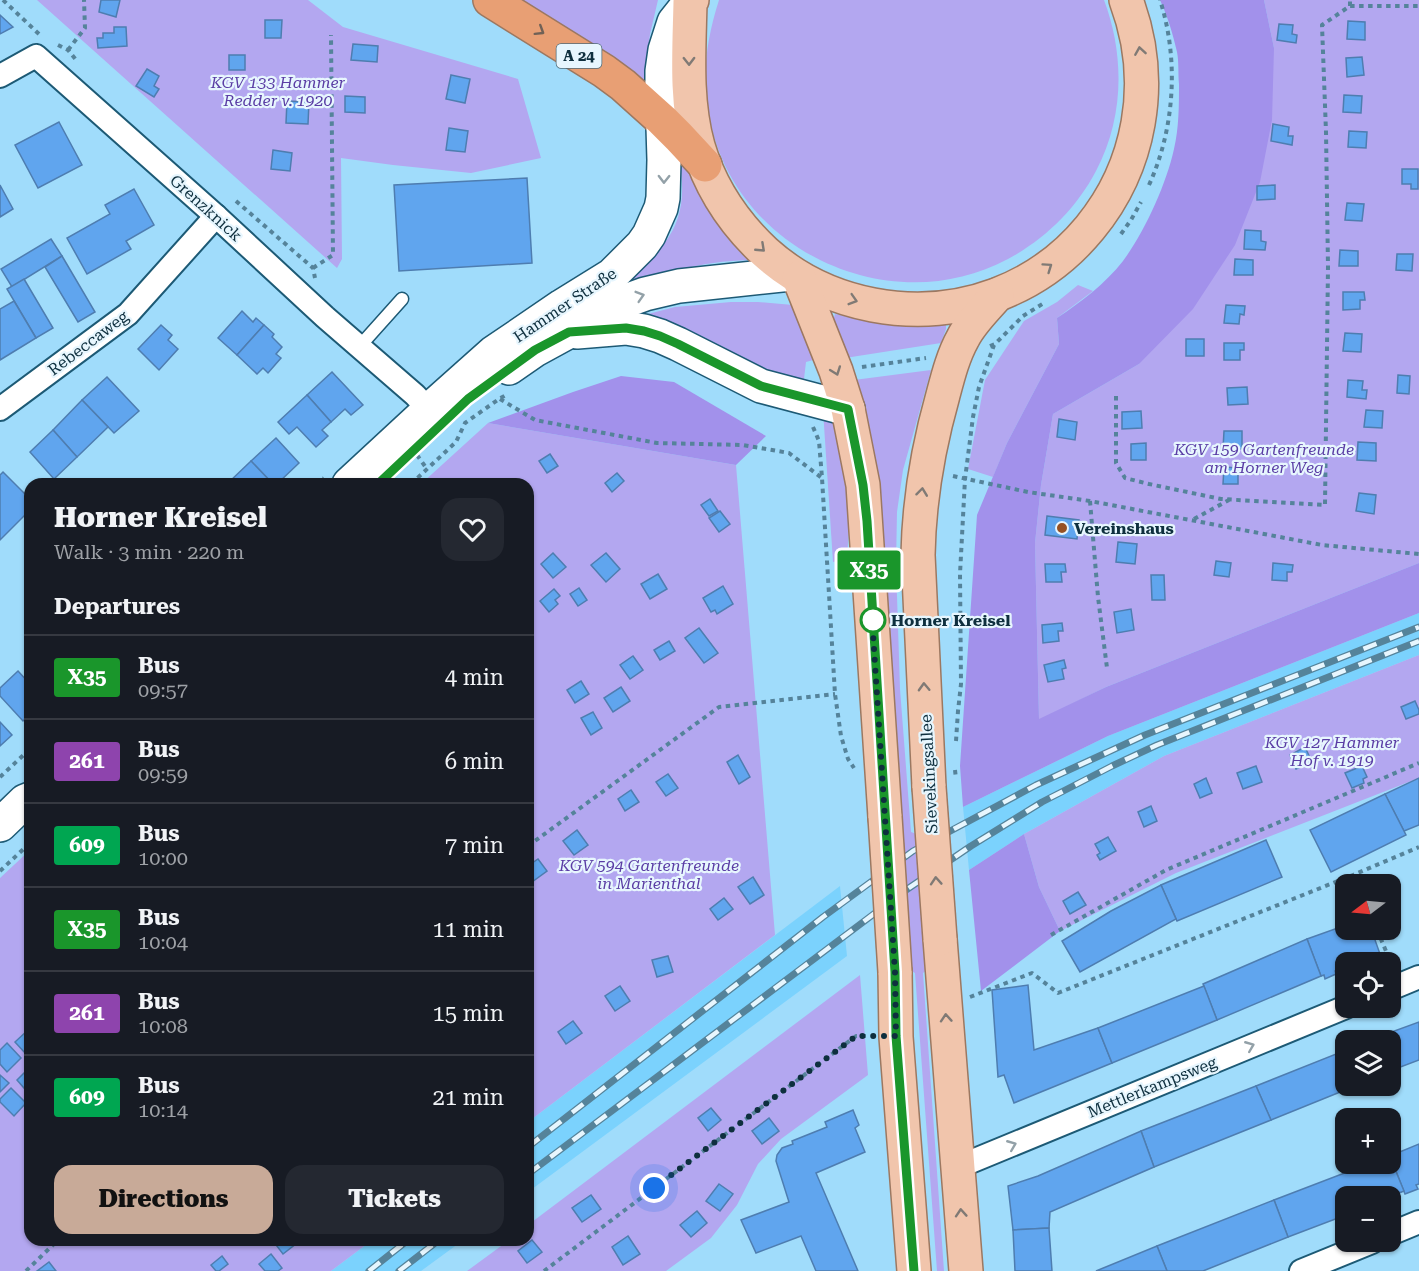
<!DOCTYPE html>
<meta charset="utf-8">
<style>
body{margin:0;font-family:"Roboto Serif",serif;background:#242831;color:#f1f3f6;height:100vh;display:flex;flex-direction:column;font-size:22px;white-space:nowrap}
*{box-sizing:border-box;margin:0}
p{font-size:20px;color:#9ea1a6}
.icon{flex:none;width:33px;height:33px;fill:none;stroke:currentColor;stroke-width:2;stroke-linecap:round;stroke-linejoin:round}
.map{position:relative;flex:1;overflow:hidden}
.details{position:absolute;left:24px;top:478px;width:510px;height:768px;display:flex;flex-direction:column;background:#171b24;border-radius:18px;box-shadow:0 2px 4px #0004}
.details>*{flex:none}
.badge{padding:0 12px;border-radius:4px;font-size:21px;line-height:39px}
.needle{width:39px;rotate:254deg}
.controls{position:absolute;left:1335px;top:874px;display:grid;gap:12px}
.controls a{display:grid;place-items:center;width:66px;height:66px;border-radius:12px;background:#171b24;box-shadow:0 2px 4px #0004;font-size:30px}
.you{position:absolute;width:30px;height:30px;margin:-15px;border:4px solid #fff;border-radius:50%;background:#1a73e8;box-shadow:0 0 0 9px #1a73e833}
.map>.badge{position:absolute;translate:-50% -50%;box-shadow:0 0 0 3px #fff}
h2{padding:0 30px;font-size:22px;line-height:54px}
.round{display:grid;place-items:center;flex:none;width:63px;height:63px;border-radius:18px;background:#242831}
.head{display:flex;align-items:center;justify-content:space-between;height:102px;padding:0 30px}
h1{font-size:28px;font-weight:800;line-height:45px}
.primary-button{display:flex;gap:12px;margin-top:auto;padding:12px 30px}
.primary-button a{flex:1;height:69px;border-radius:18px;background:#c8aa98;color:#111;font-size:24px;font-weight:800;line-height:69px;text-align:center}
.primary-button a+a{background:#242831;color:#f1f3f6}
ul{padding:0;list-style:none}
li{display:flex;align-items:center;gap:18px;height:84px;padding:0 30px;border-top:2px solid #363941}
li div{flex:1}
li b{display:block;font-size:22px}
li em{font-style:normal}
li .badge{min-width:66px;font-weight:700;text-align:center}
.map>svg:first-child{display:block}
.built{fill:#7bd2fd}
.green{fill:#b3a7f0}
.forest{fill:#a291eb}
.building{fill:#60a5ee;stroke:#4e7db0;stroke-width:1.5}
.lines{fill:none;stroke-linecap:round;stroke-linejoin:round}
.service-casing{stroke:#1d5a75;stroke-width:15}
.minor-casing{stroke:#1d5a75;stroke-width:26}
.secondary-casing{stroke:#1d5a75;stroke-width:36}
.primary-casing{stroke:#9c7861;stroke-width:36}
.motorway-casing{stroke:#9c7861;stroke-width:36}
.path{stroke:#55839a;stroke-width:4;stroke-dasharray:4.5 4.5;stroke-linecap:butt}
.service{stroke:#fff;stroke-width:12}
.minor{stroke:#fff;stroke-width:22}
.secondary{stroke:#fff;stroke-width:33}
.primary{stroke:#f1c5ac;stroke-width:33}
.motorway{stroke:#e89f74;stroke-width:33}
.rail-casing{stroke:#55839a;stroke-width:7}
.rail{stroke:#e7f6fe;stroke-width:4.5;stroke-dasharray:14;stroke-linecap:butt}
.primary-bridge-casing{stroke:#9c7861;stroke-width:36;stroke-linecap:butt}
.path-bridge{stroke:#55839a;stroke-width:4;stroke-dasharray:4.5 4.5;stroke-linecap:butt}
.primary-bridge{stroke:#f1c5ac;stroke-width:33}
.oneway{stroke:#706156}
.oneway2{stroke:#807a75}
.oneway3{stroke:#93a1a8}
.line-casing{stroke:#fff;stroke-width:14}
.line{stroke:#1a962b;stroke-width:9}
.walk{stroke:#0e2f3e;stroke-width:6;stroke-dasharray:0 10.8}
.poi-dot{fill:#965124;stroke:#e7f6fe;stroke-width:2}
.stop-dot{fill:#fff;stroke:#1a962b;stroke-width:3}
.labels{text-anchor:middle;dominant-baseline:central;stroke-width:4.5;stroke-linejoin:round;paint-order:stroke}
.shield{fill:#e7f6fe;stroke:#4f6b78;stroke-width:1.5}
.shield-label{font-size:15px;font-weight:bold;fill:#0e2f3e}
.park-label{font-size:16px;font-style:italic;fill:#5a3da5;stroke:#e7f6fe}
.street-label{font-size:16px;fill:#0e2f3e;stroke:#e7f6fe}
.poi-label{font-size:16px;font-weight:bold;fill:#0e2f3e;stroke:#e7f6fe;text-anchor:start}
.stop-label{font-size:16px;font-weight:bold;fill:#0e2f3e;stroke:#e7f6fe;text-anchor:start}
</style>
<div class="map">
<svg width="1419" height="1271" viewBox="0 0 1419 1271">
<rect width="100%" height="100%" fill="#a0dcfb"/>
<g class="built">
<path d="M1419,613V655L1164,756L1024,834L969,870L963,807L1108,736Z"/>
<path d="M840,886L847,956L528,1192V1122Z"/>
<path d="M371,1241V1240L462,1241L421,1271H331Z"/>
</g>
<g class="green">
<path d="M37,0H308L343,27L518,79L541,158L471,173L393,165L341,158L342,259L337,268Z"/>
<path d="M517,0H658L650,34L644,85Z"/>
<path d="M719,0H1104C1125,56 1124,118 1096,171C1076,209 1045,239 1008,259C891,322 736,251 710,120C701,78 706,41 719,0Z"/>
<path d="M1264,0H1419V563L1106,687L1039,720L1035,543L1041,485L1053,414L1139,364L1274,48Z"/>
<path d="M684,162L755,260C711,260 670,270 629,285L626,280C669,246 689,221 680,164Z"/>
<path d="M1078,285L1093,291L1057,318L1059,344L1007,443L993,477L968,469L985,380L1024,321L1057,302Z"/>
<path d="M731,302H758L793,305L817,359L806,362L803,387L647,324L648,314L675,307Z"/>
<path d="M835,314C857,319 880,324 902,326C916,327 932,322 946,325V329L941,343L845,358L832,325Z"/>
<path d="M931,370L903,470L897,512L896,565L900,689L911,832L922,836L931,966L923,973L944,1271H937L915,973L906,968L854,380Z"/>
<path d="M823,410L837,421L851,496L847,559L833,562Z"/>
<path d="M488,423L736,465L775,935L528,1122V484H421Z"/>
<path d="M1419,655V778L1176,873L1060,931L1039,887L1024,834L1164,756Z"/>
<path d="M30,850V1240L371,1241L331,1271H0V878Z"/>
<path d="M860,975L868,1075L781,1139L758,1164L737,1205L711,1238L666,1271H467L508,1241L528,1240V1225Z"/>
</g>
<g class="forest">
<path d="M1160,0H1264L1274,48L1272,120L1260,182L1235,245L1193,309L1139,364L1053,414L1041,485L1035,543L1039,719L1106,687L1419,563V613L1108,736L963,807L960,766L977,515L1007,443L1059,344L1057,318C1081,302 1105,284 1123,261C1145,231 1166,185 1174,149C1179,128 1179,105 1179,84C1178,74 1179,62 1177,52C1173,35 1168,17 1160,0Z"/>
<path d="M621,376L674,382L766,436L736,465L488,423L573,392Z"/>
<path d="M1024,834L1039,887L1060,931L981,991L969,870Z"/>
</g>
<g class="building">
<path d="M101,0H120L116,17L99,12Z"/>
<path d="M0,15L13,27L0,34Z"/>
<path d="M265,20H282L281,38H265Z"/>
<path d="M1348,21L1365,22V40L1347,39Z"/>
<path d="M1279,24L1293,25L1292,34L1297,35L1296,43L1277,40Z"/>
<path d="M114,27H126L127,46L98,48L97,38H103V33H114Z"/>
<path d="M353,44L378,46L377,62L351,60Z"/>
<rect x="229" y="55" width="16" height="15"/>
<path d="M1362,57L1364,75L1347,77L1346,58Z"/>
<path d="M147,69L159,76L154,86L159,89L154,97L136,86Z"/>
<path d="M451,75L470,79L465,103L446,99Z"/>
<path d="M1344,95L1362,96L1361,113L1343,112Z"/>
<path d="M345,96L365,97V113L345,112Z"/>
<path d="M287,101L309,102L308,124L286,123Z"/>
<path d="M59,122L82,165L38,188L15,145Z"/>
<path d="M1273,124L1289,127L1288,136H1293L1292,145L1271,141Z"/>
<path d="M449,128L468,131L465,152L446,150Z"/>
<path d="M1349,131L1367,132L1366,148L1348,147Z"/>
<path d="M273,150L292,153L290,171L271,169Z"/>
<path d="M1402,169H1418V189H1411V184H1402Z"/>
<path d="M527,178L532,263L399,271L394,185Z"/>
<path d="M0,185L13,209L0,217Z"/>
<path d="M1275,185V199L1257,200V186Z"/>
<path d="M134,189L154,225L126,241L131,249L87,274L67,238L110,214L105,205Z"/>
<path d="M1347,203L1364,204L1362,221L1345,220Z"/>
<path d="M1245,230L1261,231V241L1266,242L1265,250L1244,249Z"/>
<path d="M51,239L62,256L12,287L1,269Z"/>
<path d="M1340,250L1358,251V266H1339Z"/>
<path d="M1397,254H1413L1412,271L1396,270Z"/>
<path d="M62,256L95,312L78,322L45,267Z"/>
<path d="M1235,259L1253,260V275H1234Z"/>
<path d="M24,279L53,328L36,338L7,289Z"/>
<path d="M1343,292H1364L1365,300H1360V309L1343,310Z"/>
<path d="M14,301L36,338L0,360V309Z"/>
<path d="M1226,305L1245,306L1244,315L1240,314L1239,324L1224,323Z"/>
<path d="M242,311L253,322L256,318L264,325L237,355L218,338Z"/>
<path d="M161,325L172,335L168,340L178,349L159,370L138,349Z"/>
<path d="M264,325L274,334L272,337L282,347L276,354L281,358L268,373L263,368L257,374L237,355Z"/>
<path d="M1345,333L1362,334L1361,352L1343,351Z"/>
<rect x="1186" y="339" width="18" height="17"/>
<path d="M1224,343H1244V350H1240V360H1224Z"/>
<path d="M332,372L363,405L351,415L345,409L331,422L307,395Z"/>
<path d="M1398,375L1410,376L1409,394L1397,393Z"/>
<path d="M107,377L139,411L114,433L82,400Z"/>
<path d="M1348,380L1363,381L1362,390H1367L1366,399L1347,397Z"/>
<path d="M1247,387L1248,404L1228,405L1227,388Z"/>
<path d="M307,395L331,422L322,430L328,436L316,447L297,427L289,434L278,422Z"/>
<path d="M82,400L108,427L77,457L53,430Z"/>
<path d="M1366,410L1383,411L1382,428L1364,427Z"/>
<path d="M1141,411L1142,428L1122,429V412Z"/>
<path d="M1059,419L1077,422L1075,440L1057,437Z"/>
<path d="M53,430L77,457L54,479L30,452Z"/>
<path d="M1224,431H1242V449H1223Z"/>
<path d="M276,438L299,463L277,484H273L251,461Z"/>
<path d="M1358,442L1376,443V461L1357,460Z"/>
<path d="M1146,443V460H1131V444Z"/>
<path d="M550,454L558,466L547,473L539,461Z"/>
<path d="M251,461L273,484H227Z"/>
<path d="M1224,467L1238,468V484H1223Z"/>
<path d="M3,472L30,499V510L0,540V475Z"/>
<path d="M617,473L624,481L612,492L605,483Z"/>
<path d="M1359,493L1376,495L1374,514L1356,511Z"/>
<path d="M710,499L718,511L709,516L701,505Z"/>
<path d="M720,511L730,524L719,532L709,518Z"/>
<path d="M1047,516L1079,520L1077,539L1045,535Z"/>
<path d="M1118,542L1137,544L1135,564L1116,562Z"/>
<path d="M553,553L566,567L553,578L541,564Z"/>
<path d="M606,553L620,569L606,582L591,565Z"/>
<path d="M1216,561L1231,563L1229,577L1214,575Z"/>
<path d="M1273,563L1293,565L1292,572H1287V581L1272,580Z"/>
<path d="M1045,564H1065L1066,572H1061L1062,582H1046Z"/>
<path d="M658,574L667,589L650,599L641,584Z"/>
<path d="M1151,575H1164L1165,600H1152Z"/>
<path d="M723,586L733,604L717,614L715,610L711,612L703,598Z"/>
<path d="M579,588L587,600L578,606L570,594Z"/>
<path d="M554,589L560,596L555,600L558,604L549,612L540,601Z"/>
<path d="M1131,609L1134,630L1117,633L1114,612Z"/>
<path d="M1062,623L1063,631H1058L1059,641L1043,643L1042,625Z"/>
<path d="M699,628L718,653L704,663L685,638Z"/>
<path d="M669,641L675,651L660,660L654,650Z"/>
<path d="M633,656L643,670L630,679L620,665Z"/>
<path d="M1064,660L1066,668L1062,669L1064,679L1048,682L1044,665Z"/>
<path d="M18,671L30,684V714L23,721L0,696V688Z"/>
<path d="M581,681L589,694L575,703L567,690Z"/>
<path d="M621,687L630,701L613,712L604,698Z"/>
<path d="M1415,701L1419,710V714L1406,719L1401,707Z"/>
<path d="M593,712L602,728L591,735L581,718Z"/>
<path d="M0,722L12,735L0,746Z"/>
<path d="M1305,747L1312,762L1296,769L1290,755Z"/>
<path d="M738,755L750,777L739,784L727,762Z"/>
<path d="M1256,766L1262,782L1243,789L1237,773Z"/>
<path d="M1362,766L1367,777L1363,779L1364,783L1352,788L1345,773Z"/>
<path d="M668,774L678,788L666,796L656,782Z"/>
<path d="M1206,778L1212,793L1200,798L1194,784Z"/>
<path d="M1419,778V825L1404,831L1385,794Z"/>
<path d="M631,790L639,802L625,811L618,799Z"/>
<path d="M1385,794L1406,835L1331,872L1310,830Z"/>
<path d="M1151,806L1157,821L1144,827L1138,812Z"/>
<path d="M577,830L588,845L574,855L563,841Z"/>
<path d="M1108,837L1116,851L1100,860L1097,855L1100,853L1095,844Z"/>
<path d="M1266,840L1282,877L1177,921L1161,885Z"/>
<path d="M538,859L547,871L532,882L528,876V866Z"/>
<path d="M753,877L764,895L750,904L738,887Z"/>
<path d="M1161,885L1176,919L1080,972L1062,941L1111,911Z"/>
<path d="M1078,892L1086,905L1070,914L1063,901Z"/>
<path d="M724,898L733,909L718,920L710,909Z"/>
<path d="M1346,925V930H1366L1369,938L1374,937L1380,954L1369,958L1371,961L1366,963L1358,962L1346,963V967L1335,971L1336,974L1325,979L1324,975L1321,976L1307,939Z"/>
<path d="M1307,939L1321,976L1217,1020L1203,984Z"/>
<path d="M668,956L673,972L657,977L652,960Z"/>
<path d="M1028,985L1034,1050L1098,1028L1112,1063L1014,1103L1004,1075L998,1077L992,990Z"/>
<path d="M620,986L630,1001L615,1011L605,996Z"/>
<path d="M1204,986L1217,1020L1112,1063L1098,1028Z"/>
<path d="M573,1021L582,1033L566,1044L558,1032Z"/>
<path d="M1419,1022V1060L1390,1071V1041H1367Z"/>
<path d="M28,1030L30,1032V1051L26,1054L15,1042Z"/>
<path d="M7,1043L21,1058L7,1072L0,1064V1050Z"/>
<path d="M1346,1050V1086H1355L1271,1120L1256,1086Z"/>
<path d="M30,1067V1085L28,1083L24,1088L17,1080Z"/>
<path d="M0,1075L9,1083L0,1092Z"/>
<path d="M1256,1086L1271,1120L1154,1167L1141,1131Z"/>
<path d="M11,1088L26,1103L14,1116L0,1102V1099Z"/>
<path d="M711,1108L721,1120L708,1131L698,1118Z"/>
<path d="M853,1110L859,1125L855,1128L865,1152L816,1173L858,1271H816L801,1236L756,1253L741,1220L789,1202L776,1161L777,1155L782,1148L793,1144L792,1141L827,1127L825,1122Z"/>
<path d="M769,1118L779,1131L762,1144L752,1131Z"/>
<path d="M1141,1131L1154,1167L1050,1212L1049,1228L1013,1230L1008,1186L1038,1176Z"/>
<path d="M1419,1144V1184L1416,1185L1418,1189L1405,1194L1390,1156Z"/>
<path d="M1390,1157L1404,1191L1389,1197H1346V1215L1288,1237L1274,1200L1368,1164H1390Z"/>
<path d="M719,1184L733,1194L720,1211L706,1201Z"/>
<path d="M591,1195L601,1209L582,1222L572,1208Z"/>
<path d="M1274,1200L1288,1237L1203,1271H1167L1157,1246Z"/>
<path d="M697,1211L707,1223L691,1237L680,1225Z"/>
<path d="M1049,1228L1052,1271H1015L1013,1230Z"/>
<path d="M628,1236L640,1254L623,1265L612,1247Z"/>
<path d="M295,1240L297,1243L283,1254L273,1241Z"/>
<path d="M532,1240L542,1252L527,1263L518,1251Z"/>
<path d="M1157,1246L1167,1271H1096Z"/>
<path d="M271,1254L282,1268L278,1271H265L259,1264Z"/>
<path d="M222,1256L228,1264L219,1271H216L211,1265Z"/>
<path d="M49,1262L56,1271H37Z"/>
</g>
<g class="lines">
<g class="service-casing">
<path id="service" d="M359,347L402,299"/>
</g>
<g class="minor-casing">
<g id="minor">
<path d="M0,76L36,56L216,216L325,317L415,395L429,410"/>
<path d="M0,409L128,314L216,216"/>
<path d="M1390,989L1419,977"/>
<path d="M958,1167L1346,1007"/>
<path d="M1390,1234L1419,1222"/>
<path d="M1301,1271L1372,1242"/>
</g>
</g>
<g class="secondary-casing">
<g id="secondary">
<path d="M577,332L626,328L644,331L660,336L678,344L761,386L848,409"/>
<path d="M509,368L535,350L623,302L645,294L679,286L791,274"/>
<path d="M349,484L429,410L493,353L562,306L612,275L642,245L649,235L661,208L663,198L664,160L662,95V71L665,50L674,22L690,2"/>
<path d="M0,825L25,801L30,799"/>
</g>
</g>
<g class="primary-casing">
<g id="primary">
<path d="M692,0L690,2C689,50 685,100 698,146C710,187 734,223 765,252C796,280 832,297 873,305C1051,338 1189,168 1126,0"/>
<path d="M799,278L836,371L848,409L863,485L885,817"/>
<path d="M929,787L918,555C919,500 928,448 943,395C948,376 953,356 963,338C971,322 985,309 997,295"/>
<path d="M940,939L966,1271"/>
<path d="M895,972L896,1037L914,1271"/>
</g>
</g>
<g class="motorway-casing">
<path id="motorway" d="M490,0L604,71L623,85L662,120L679,137L705,165"/>
</g>
<g class="path">
<path d="M3,0L40,35"/>
<path d="M1350,6V0"/>
<path d="M58,45L68,50L77,61"/>
<path d="M68,50L85,28L84,0"/>
<path d="M1149,185C1175,128 1179,59 1160,0"/>
<path d="M236,201L313,268L315,278"/>
<path d="M1121,234L1131,220L1141,202"/>
<path d="M313,268L333,255L331,35"/>
<path d="M990,346L995,344L1023,316L1044,303"/>
<path d="M862,367L926,358"/>
<path d="M1116,396V463L1125,478L1149,484L1221,499L1325,505L1328,267L1326,132L1322,25L1350,6H1419"/>
<path d="M500,399L535,420L657,443L743,445L789,453L822,478"/>
<path d="M813,427L819,441L822,478L835,694L841,736L848,759L854,768"/>
<path d="M417,455L427,469"/>
<path d="M953,476L1028,492L1090,501L1322,545L1419,554"/>
<path d="M316,484L324,478"/>
<path d="M411,484L456,442L465,423L499,399L506,395"/>
<path d="M1090,501L1098,597L1107,668"/>
<path d="M1194,519L1229,500"/>
<path d="M956,741L958,711L961,684L960,574L965,479L973,417L979,387L994,345"/>
<path d="M0,777L30,749"/>
<path d="M528,846L719,707L835,694"/>
<path d="M0,871L30,843"/>
<path d="M1353,875L1357,885"/>
<path d="M1377,930L1392,965"/>
<path d="M1051,935L1166,870L1419,763"/>
<path d="M970,997L1032,973L1058,993L1353,875L1419,847"/>
<path d="M26,1271L58,1240"/>
<path d="M544,1271L856,1036H870"/>
</g>
<use href="#service" class="service"/>
<use href="#minor" class="minor"/>
<use href="#secondary" class="secondary"/>
<use href="#primary" class="primary"/>
<use href="#motorway" class="motorway"/>
<g class="rail-casing">
<g id="rail">
<path d="M528,1147L823,917L913,851L1036,785L1145,735L1419,627"/>
<path d="M528,1174L903,892L971,846L1042,802L1112,766L1157,745L1419,641"/>
<path d="M369,1271L408,1240"/>
<path d="M399,1271L439,1240"/>
</g>
</g>
<use href="#rail" class="rail"/>
<g class="primary-bridge-casing">
<g id="primary-bridge">
<path d="M929,787L940,939"/>
<path d="M885,817L895,972"/>
</g>
</g>
<path class="path-bridge" d="M955,770L956,779"/>
<use href="#primary-bridge" class="primary-bridge"/>
</g>
<defs><path id="oneway-chevron" d="M-2-3.5L2.5 0L-2 3.5" fill="none" stroke-width="1.6" stroke-linecap="round" stroke-linejoin="round" transform="scale(1.5)"/></defs>
<use class="oneway" href="#oneway-chevron" transform="translate(540 31) rotate(32)"/>
<g class="oneway2">
<use href="#oneway-chevron" transform="translate(1140 51) rotate(-99)"/>
<use href="#oneway-chevron" transform="translate(689 61) rotate(89)"/>
<use href="#oneway-chevron" transform="translate(761 248) rotate(43)"/>
<use href="#oneway-chevron" transform="translate(1048 267) rotate(-35)"/>
<use href="#oneway-chevron" transform="translate(853 300) rotate(17)"/>
<use href="#oneway-chevron" transform="translate(836 371) rotate(70)"/>
<use href="#oneway-chevron" transform="translate(922 492) rotate(-83)"/>
<use href="#oneway-chevron" transform="translate(924 687) rotate(-92)"/>
<use href="#oneway-chevron" transform="translate(936 881) rotate(-94)"/>
<use href="#oneway-chevron" transform="translate(946 1018) rotate(-94)"/>
<use href="#oneway-chevron" transform="translate(961 1213) rotate(-94)"/>
</g>
<g class="oneway3">
<use href="#oneway-chevron" transform="translate(664 179) rotate(91)"/>
<use href="#oneway-chevron" transform="translate(640 296) rotate(-17)"/>
<use href="#oneway-chevron" transform="translate(1250 1046) rotate(-22)"/>
<use href="#oneway-chevron" transform="translate(1012 1145) rotate(-22)"/>
</g>
<g class="lines">
<g class="line-casing">
<path id="line" d="M378,484L468,399L535,350L569,332L626,328L644,331L660,336L678,344L761,386L848,409L863,485L867,521L895,972L896,1036L914,1271"/>
</g>
<use href="#line" class="line"/>
<path class="walk" d="M654,1188L856,1036H896L895,972L872,618L873,620"/>
</g>
<circle class="poi-dot" cx="1062" cy="528" r="6"/>
<circle class="stop-dot" cx="873" cy="620" r="12"/>
<g class="labels">
<rect class="shield" x="556.5" y="44" width="45" height="24" rx="4.5"/>
<g class="shield-label">
<text x="579" y="56">A 24</text>
</g>
<g class="park-label">
<text x="278" y="82">KGV 133 Hammer<tspan x="278" dy="18">Redder v. 1920</tspan></text>
<text x="1264" y="449">KGV 159 Gartenfreunde<tspan x="1264" dy="18">am Horner Weg</tspan></text>
<text x="1332" y="742">KGV 127 Hammer<tspan x="1332" dy="18">Hof v. 1919</tspan></text>
<text x="649" y="865">KGV 594 Gartenfreunde<tspan x="649" dy="18">in Marienthal</tspan></text>
</g>
<g class="street-label">
<text transform="translate(206 208) rotate(42)">Grenzknick</text>
<text transform="translate(565 305) rotate(-34)">Hammer Straße</text>
<text transform="translate(88 343) rotate(-37)">Rebeccaweg</text>
<text transform="translate(929 774) rotate(-93)">Sievekingsallee</text>
<text transform="translate(1152 1087) rotate(-22)">Mettlerkampsweg</text>
</g>
<g class="poi-label">
<text x="1074" y="528">Vereinshaus</text>
</g>
<g class="stop-label">
<text x="891" y="620">Horner Kreisel</text>
</g>
</g>
</svg>
<div class="controls">
<a><svg class="needle" viewBox="-14 -14 28 28"><path d="M0-13l5 13h-10z" fill="#e53935"/><path d="M0 13l5-13h-10z" fill="#9ea1a6"/></svg></a>
<a><svg class="icon" aria-label="locate" viewBox="0 0 24 24"><circle cx="12" cy="12" r="6"/><path d="M12 2v4M12 18v4M2 12h4M18 12h4"/></svg></a>
<a><svg class="icon" aria-label="layers" viewBox="0 0 24 24"><path d="M12 4l9 5-9 5-9-5zM3 14l9 5 9-5"/></svg></a>
<a>+</a>
<a>−</a>
</div>
<div class="you" style="left:654px;top:1188px"></div>
<b class="badge" style="left:869px;top:570px;background:#1a962b;color:#fff">X35</b>
<section class="details">
<div class="head"><div><h1>Horner Kreisel</h1><p>Walk · 3 min · 220 m</p></div><a class="round"><svg class="icon" aria-label="heart" viewBox="0 0 24 24"><path d="M12 20l-8-8c-3-5 5-10 8-4 3-6 11-1 8 4z"/></svg></a></div>
<h2>Departures</h2>
<ul>
<li><span class="badge" style="background:#1a962b;color:#fff">X35</span><div><b>Bus</b><p>09:57</p></div><em>4 min</em></li>
<li><span class="badge" style="background:#8e44ad;color:#fff">261</span><div><b>Bus</b><p>09:59</p></div><em>6 min</em></li>
<li><span class="badge" style="background:#00a651;color:#fff">609</span><div><b>Bus</b><p>10:00</p></div><em>7 min</em></li>
<li><span class="badge" style="background:#1a962b;color:#fff">X35</span><div><b>Bus</b><p>10:04</p></div><em>11 min</em></li>
<li><span class="badge" style="background:#8e44ad;color:#fff">261</span><div><b>Bus</b><p>10:08</p></div><em>15 min</em></li>
<li><span class="badge" style="background:#00a651;color:#fff">609</span><div><b>Bus</b><p>10:14</p></div><em>21 min</em></li>
</ul>
<div class="primary-button"><a>Directions</a><a>Tickets</a></div>
</section>
</div>
